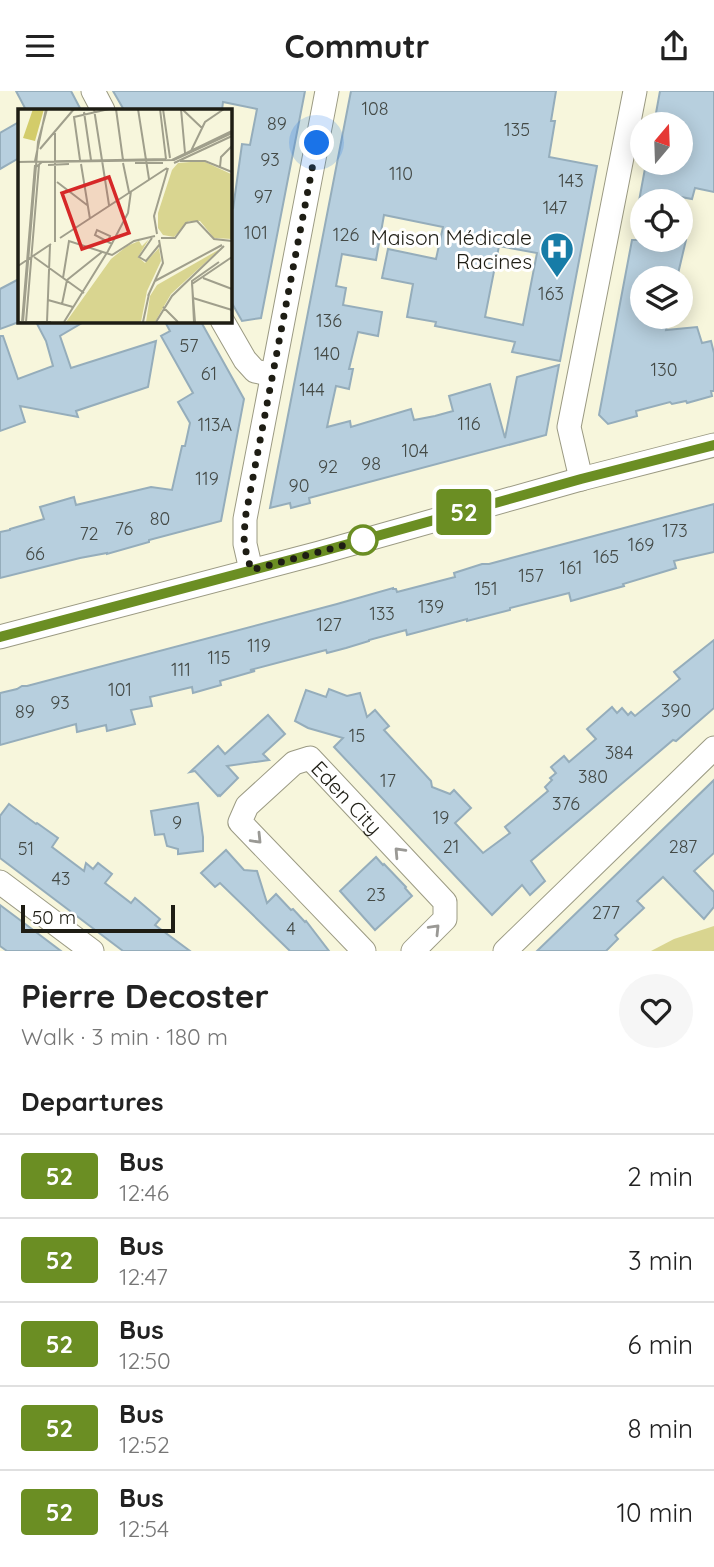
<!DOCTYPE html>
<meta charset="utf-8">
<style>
body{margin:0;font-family:Quicksand,sans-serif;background:#f6f6f6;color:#222;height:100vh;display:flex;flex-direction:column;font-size:26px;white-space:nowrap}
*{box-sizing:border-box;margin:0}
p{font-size:23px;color:#767676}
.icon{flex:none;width:38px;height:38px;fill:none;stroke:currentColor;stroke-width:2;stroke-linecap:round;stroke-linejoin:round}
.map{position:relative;height:860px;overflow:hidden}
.panel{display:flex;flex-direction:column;background:#fff;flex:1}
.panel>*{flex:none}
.badge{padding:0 14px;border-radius:5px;font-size:24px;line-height:46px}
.needle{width:46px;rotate:19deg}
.fabs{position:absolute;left:630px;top:21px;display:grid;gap:14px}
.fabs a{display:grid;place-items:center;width:63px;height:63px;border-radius:50%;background:#fff;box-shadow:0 4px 18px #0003;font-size:35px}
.scale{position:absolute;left:21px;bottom:18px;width:154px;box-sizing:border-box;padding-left:7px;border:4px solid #1e1d14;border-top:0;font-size:19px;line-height:24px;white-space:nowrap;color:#1e1d14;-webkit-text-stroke:5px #fff;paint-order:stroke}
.you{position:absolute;width:35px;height:35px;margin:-18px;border:5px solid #fff;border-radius:50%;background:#1a73e8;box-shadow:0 0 0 10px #1a73e833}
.map>.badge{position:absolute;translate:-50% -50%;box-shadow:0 0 0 4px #fff}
h2{padding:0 21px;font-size:26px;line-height:63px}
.round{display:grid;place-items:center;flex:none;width:74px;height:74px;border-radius:37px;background:#f6f6f6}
.head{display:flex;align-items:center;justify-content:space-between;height:119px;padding:0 21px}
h1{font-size:33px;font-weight:700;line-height:52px}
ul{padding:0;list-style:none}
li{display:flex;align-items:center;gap:21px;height:84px;padding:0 21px;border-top:2px solid #e0e0e0}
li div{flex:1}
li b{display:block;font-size:26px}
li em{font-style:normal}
li .badge{min-width:77px;font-weight:700;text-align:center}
header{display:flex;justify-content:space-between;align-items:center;height:91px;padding:0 21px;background:#fff;font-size:32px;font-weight:700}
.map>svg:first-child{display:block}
.green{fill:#d9d590}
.building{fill:#b7cfde;stroke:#95adbb;stroke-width:2;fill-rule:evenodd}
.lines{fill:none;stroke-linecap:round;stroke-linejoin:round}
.minor-casing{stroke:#9b9a83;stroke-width:25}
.minor{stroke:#fff;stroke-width:23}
.oneway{stroke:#9a9995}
.line-casing{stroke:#fff;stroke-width:16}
.line{stroke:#6b8e23;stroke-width:10}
.walk{stroke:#1e1d14;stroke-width:7;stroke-dasharray:0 12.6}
.stop-dot{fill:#fff;stroke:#6b8e23;stroke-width:3.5}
.labels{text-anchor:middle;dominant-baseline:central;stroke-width:6;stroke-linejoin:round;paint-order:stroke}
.number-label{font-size:18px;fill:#444a46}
.poi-label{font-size:21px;fill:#1e1d14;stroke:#fff;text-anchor:end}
.street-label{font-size:21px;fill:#1e1d14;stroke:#fff}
.inset-road{fill:none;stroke:#a09f8c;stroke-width:2}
.view{fill:#d62828;fill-opacity:0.15;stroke:#d62828;stroke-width:3.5}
.inset-edge{fill:none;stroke:#1e1d14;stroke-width:3.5}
</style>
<header><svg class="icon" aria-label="menu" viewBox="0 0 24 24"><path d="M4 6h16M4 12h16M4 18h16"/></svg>Commutr<svg class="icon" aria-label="share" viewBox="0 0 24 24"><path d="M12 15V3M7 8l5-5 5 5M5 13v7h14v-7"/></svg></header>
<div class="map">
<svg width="714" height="860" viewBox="0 0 714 860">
<rect width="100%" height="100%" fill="#f7f6dc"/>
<path class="green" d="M714,835V860H651L674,848Z"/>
<g class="building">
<path d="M16,0H71L81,19H26Z"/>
<path d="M113,0H305L261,227L242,230L229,207V113H232L233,118L242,53L250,54L257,18L223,11L222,19H124Z"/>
<path d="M351,0H556L551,30H555L549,66L597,75L560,270L512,261L515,251L435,235L436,231L407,226L413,193L382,187L388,158L436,168L443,136L384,124L376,169L342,163L336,195L346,197L343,214L382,221L378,245L358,241L349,278H353L349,298L336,295L327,336L350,330L351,336L411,318L414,329L435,325L453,320L449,305L490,293L505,347L517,286L559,274L546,344L309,407L310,412L291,417L290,412L270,417ZM499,155L537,162L523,234L485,226Z"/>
<path d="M660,0H714V101L695,97L692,108L670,104L669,110H639L646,72H681V33H654Z"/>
<path d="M19,31V67L0,78V42Z"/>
<path d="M632,149H686L677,187H642V226H669L666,239L697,236L702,252L711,250L714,262V300H711L712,305L687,312L686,310L672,313L670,311L636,320L637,325L608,333L599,324Z"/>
<path d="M19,188V231L0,238V198Z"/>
<path d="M35,229H87L60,245L71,277L156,250L148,296L76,320L78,326L20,315L25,331L0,340V245H3L18,288L53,275L46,250Z"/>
<path d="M164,229H200L244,308L221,430L149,449V451L107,463V462L80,467L0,487V441L10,439V438L44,428L40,416L74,406L76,414L151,396L172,399L182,355H185L190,332L178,311L193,302L161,245L170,240Z"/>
<path d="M714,413V461L674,470L676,477L623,493L624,495L571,510L569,502L510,517V519L467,530V528L407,544L406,539L369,549V550L346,557L327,562L326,559L250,579L255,580L220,590L221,594L193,602L192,596L150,606L152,615L131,619L135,633L107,640L106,634L77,641L76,633L0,654V602L17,598L22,595H27L337,513L393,497V498H396L397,501L455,486L454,482L482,473H489L515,466Z"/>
<path d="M714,549V617L676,650L673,649L531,770L545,790L530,804L522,794L492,824L334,656L343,647L308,637L295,630L306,599L326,606L329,598L347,605L360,602L367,626L375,619L389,635L384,639L431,690L432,696L450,703L454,699L471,717L455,732L483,762L510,742L505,736L548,700L545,696L552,689L550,687L556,682L551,676L564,665L569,671L596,648L587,638L612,616L617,622L622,617L628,624L631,621L635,625L680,588L674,581Z"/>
<path d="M268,624L285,643L263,663L269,669L227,675L238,687L220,705L219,704L218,705L195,680L190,681L218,655L225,663Z"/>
<path d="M714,689V762L694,780L714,801V816L704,828L663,786L637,810L644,817L615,844L618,848L606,860H537Z"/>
<path d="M198,712L203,746V760L178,763V758L167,755L164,743L155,744L151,720Z"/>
<path d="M9,713L36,733L37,732L58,747L52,756L84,780L86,772L93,778L98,772L112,783L105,792L131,812L135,807L160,828L155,834L190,860H123L0,767V725Z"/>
<path d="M226,759L244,779L257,780L267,812L276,803L291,819L293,818L305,831L306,830L329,860H290L220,792L215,796L201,782Z"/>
<path d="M376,766L383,774L384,773L406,796L405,797L412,805L375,839L340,800Z"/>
<path d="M0,814L16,826L61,860H7L0,855Z"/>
</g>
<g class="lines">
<g class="minor-casing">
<g id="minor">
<path d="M93,0L103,19"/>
<path d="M222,229L245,269L255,280L272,284"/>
<path d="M581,388L569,336L635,0"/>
<path d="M251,479L245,453V428L327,0"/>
<path d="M0,546L319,462L581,388L714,354"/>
<path d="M0,791L92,860"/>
<path id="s1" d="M364,860L240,731L247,715L294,672L310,667L445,811V828L413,860"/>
<path d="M505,860L714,657"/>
</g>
</g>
<use href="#minor" class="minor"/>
</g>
<defs><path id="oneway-chevron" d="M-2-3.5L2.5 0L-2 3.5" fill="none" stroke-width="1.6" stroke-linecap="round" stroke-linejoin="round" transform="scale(1.75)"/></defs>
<g class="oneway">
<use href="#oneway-chevron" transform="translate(257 748) rotate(46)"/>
<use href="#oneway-chevron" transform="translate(399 761) rotate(-133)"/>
<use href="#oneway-chevron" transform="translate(435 838) rotate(-46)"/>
</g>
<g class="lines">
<g class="line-casing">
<path id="line" d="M0,546L309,464L581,388L714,354"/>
</g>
<use href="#line" class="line"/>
<path class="walk" d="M317,52L245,428L244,453L251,479L371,447L363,449"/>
</g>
<defs>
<g id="hospital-pin" transform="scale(1.75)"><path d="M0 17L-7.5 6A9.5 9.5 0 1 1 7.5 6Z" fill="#177ca7" stroke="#fff"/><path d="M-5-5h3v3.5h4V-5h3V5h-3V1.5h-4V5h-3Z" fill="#fff"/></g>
</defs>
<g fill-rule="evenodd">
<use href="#hospital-pin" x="557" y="158"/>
</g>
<circle class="stop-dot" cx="363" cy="449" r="14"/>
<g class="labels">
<g class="number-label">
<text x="375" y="17">108</text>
<text x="277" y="32">89</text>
<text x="517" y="38">135</text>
<text x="270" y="68">93</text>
<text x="401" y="82">110</text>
<text x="571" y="89">143</text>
<text x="263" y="105">97</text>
<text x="555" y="116">147</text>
<text x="256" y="141">101</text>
<text x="346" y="143">126</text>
<text x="551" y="202">163</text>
<text x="329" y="229">136</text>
<text x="189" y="254">57</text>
<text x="327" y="262">140</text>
<text x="664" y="278">130</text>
<text x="209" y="282">61</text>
<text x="312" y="298">144</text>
<text x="469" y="332">116</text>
<text x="215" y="333">113A</text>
<text x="415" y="359">104</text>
<text x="371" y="372">98</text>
<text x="328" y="375">92</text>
<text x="207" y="387">119</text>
<text x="299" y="394">90</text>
<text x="160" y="427">80</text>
<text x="124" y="437">76</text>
<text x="675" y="439">173</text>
<text x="89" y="442">72</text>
<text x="641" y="453">169</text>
<text x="35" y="462">66</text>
<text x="606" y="465">165</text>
<text x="571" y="476">161</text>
<text x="531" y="484">157</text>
<text x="486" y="497">151</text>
<text x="431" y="515">139</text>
<text x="382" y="522">133</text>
<text x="329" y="533">127</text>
<text x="259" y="554">119</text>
<text x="219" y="566">115</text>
<text x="181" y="578">111</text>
<text x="120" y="598">101</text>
<text x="60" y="611">93</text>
<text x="676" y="619">390</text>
<text x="25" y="620">89</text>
<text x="357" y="644">15</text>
<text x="619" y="661">384</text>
<text x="593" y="685">380</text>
<text x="388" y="689">17</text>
<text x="566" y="712">376</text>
<text x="441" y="726">19</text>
<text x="177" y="731">9</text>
<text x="451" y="755">21</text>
<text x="683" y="755">287</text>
<text x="26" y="757">51</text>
<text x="61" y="787">43</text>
<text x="376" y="803">23</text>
<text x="606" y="821">277</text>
<text x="291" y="837">4</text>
</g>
<g class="poi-label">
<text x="532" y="146">Maison Médicale<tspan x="532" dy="24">Racines</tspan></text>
</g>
<g class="street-label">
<text stroke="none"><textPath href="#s1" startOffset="331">Eden City</textPath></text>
</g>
</g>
<g transform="translate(18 18)">
<rect width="214" height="214" fill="#f7f6dc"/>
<path d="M185,52L213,65L214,130L196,129L182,112H171L156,128L145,126L140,119V104L154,61L160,54ZM131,130L120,148L127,154L141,139L143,152L129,182L123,213H48L93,150L109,137L121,132L124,137ZM202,140L153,185L137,213H128L132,187L139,176Z" fill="#d9d590"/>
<path d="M15,0H26L17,32L5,29Z" fill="#d3cc6a"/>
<path class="inset-road" d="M76,0L91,96M98,0L105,51M120,0L131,70M142,0L148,50M145,0L152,49M163,0L167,44M164,0L184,19M66,3L73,51M22,40L56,0M173,42L187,13L206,0M62,51L56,8L91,0M154,51L214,22M17,52L28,0M162,52H187L214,63M0,53L148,50M105,54L111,83M117,54H145M156,54L214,27M63,55L72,110M30,56L51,55M18,58L24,53L156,51L214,24M202,58L203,48L214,37M39,73L69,96M139,125L136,107L150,59M42,129L149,59M134,129L121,148L128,152L142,135M143,129H157L168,114L179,112L196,130L214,132M37,133V24M90,133L92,127L79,121L77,126L94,135M16,148L66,184M0,157L33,135M45,169L51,132L94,146L116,132L137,127M185,169L214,180M49,171L84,143M137,172L204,136M130,187L145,154L141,131M175,189L214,201M30,191L55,198M44,195L49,171M145,198L160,213M0,213H33M4,213L17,56M5,213L20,33L29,0M8,213L21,56M29,213L32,136M46,213L90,142L110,104L113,82M125,213L131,185M138,213L154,187L206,137M176,213L174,172L201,153M177,213L174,175L214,148"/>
<path class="view" d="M91,68L111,124L64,140L44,84Z"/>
<rect width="214" height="214" class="inset-edge"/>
</g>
</svg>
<div class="fabs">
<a><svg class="needle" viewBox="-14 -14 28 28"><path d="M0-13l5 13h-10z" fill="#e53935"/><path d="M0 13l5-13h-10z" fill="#767676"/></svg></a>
<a><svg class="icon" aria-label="locate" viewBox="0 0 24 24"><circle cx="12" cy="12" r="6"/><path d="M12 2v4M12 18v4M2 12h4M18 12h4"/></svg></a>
<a><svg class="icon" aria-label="layers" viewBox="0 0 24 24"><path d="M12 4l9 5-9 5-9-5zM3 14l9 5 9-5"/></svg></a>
</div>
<div class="scale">50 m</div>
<div class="you" style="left:317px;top:52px"></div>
<b class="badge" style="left:464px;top:421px;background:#6b8e23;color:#fff">52</b>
</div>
<section class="panel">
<div class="head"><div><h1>Pierre Decoster</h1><p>Walk · 3 min · 180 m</p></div><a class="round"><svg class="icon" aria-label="heart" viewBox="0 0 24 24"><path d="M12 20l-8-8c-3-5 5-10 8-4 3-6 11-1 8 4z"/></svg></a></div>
<h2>Departures</h2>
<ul>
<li><span class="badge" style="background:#6b8e23;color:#fff">52</span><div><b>Bus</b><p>12:46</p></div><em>2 min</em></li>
<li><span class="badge" style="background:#6b8e23;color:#fff">52</span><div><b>Bus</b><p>12:47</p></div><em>3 min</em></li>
<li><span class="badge" style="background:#6b8e23;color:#fff">52</span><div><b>Bus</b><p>12:50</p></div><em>6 min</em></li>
<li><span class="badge" style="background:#6b8e23;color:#fff">52</span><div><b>Bus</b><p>12:52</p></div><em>8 min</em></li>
<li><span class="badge" style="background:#6b8e23;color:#fff">52</span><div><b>Bus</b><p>12:54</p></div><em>10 min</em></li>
</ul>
</section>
